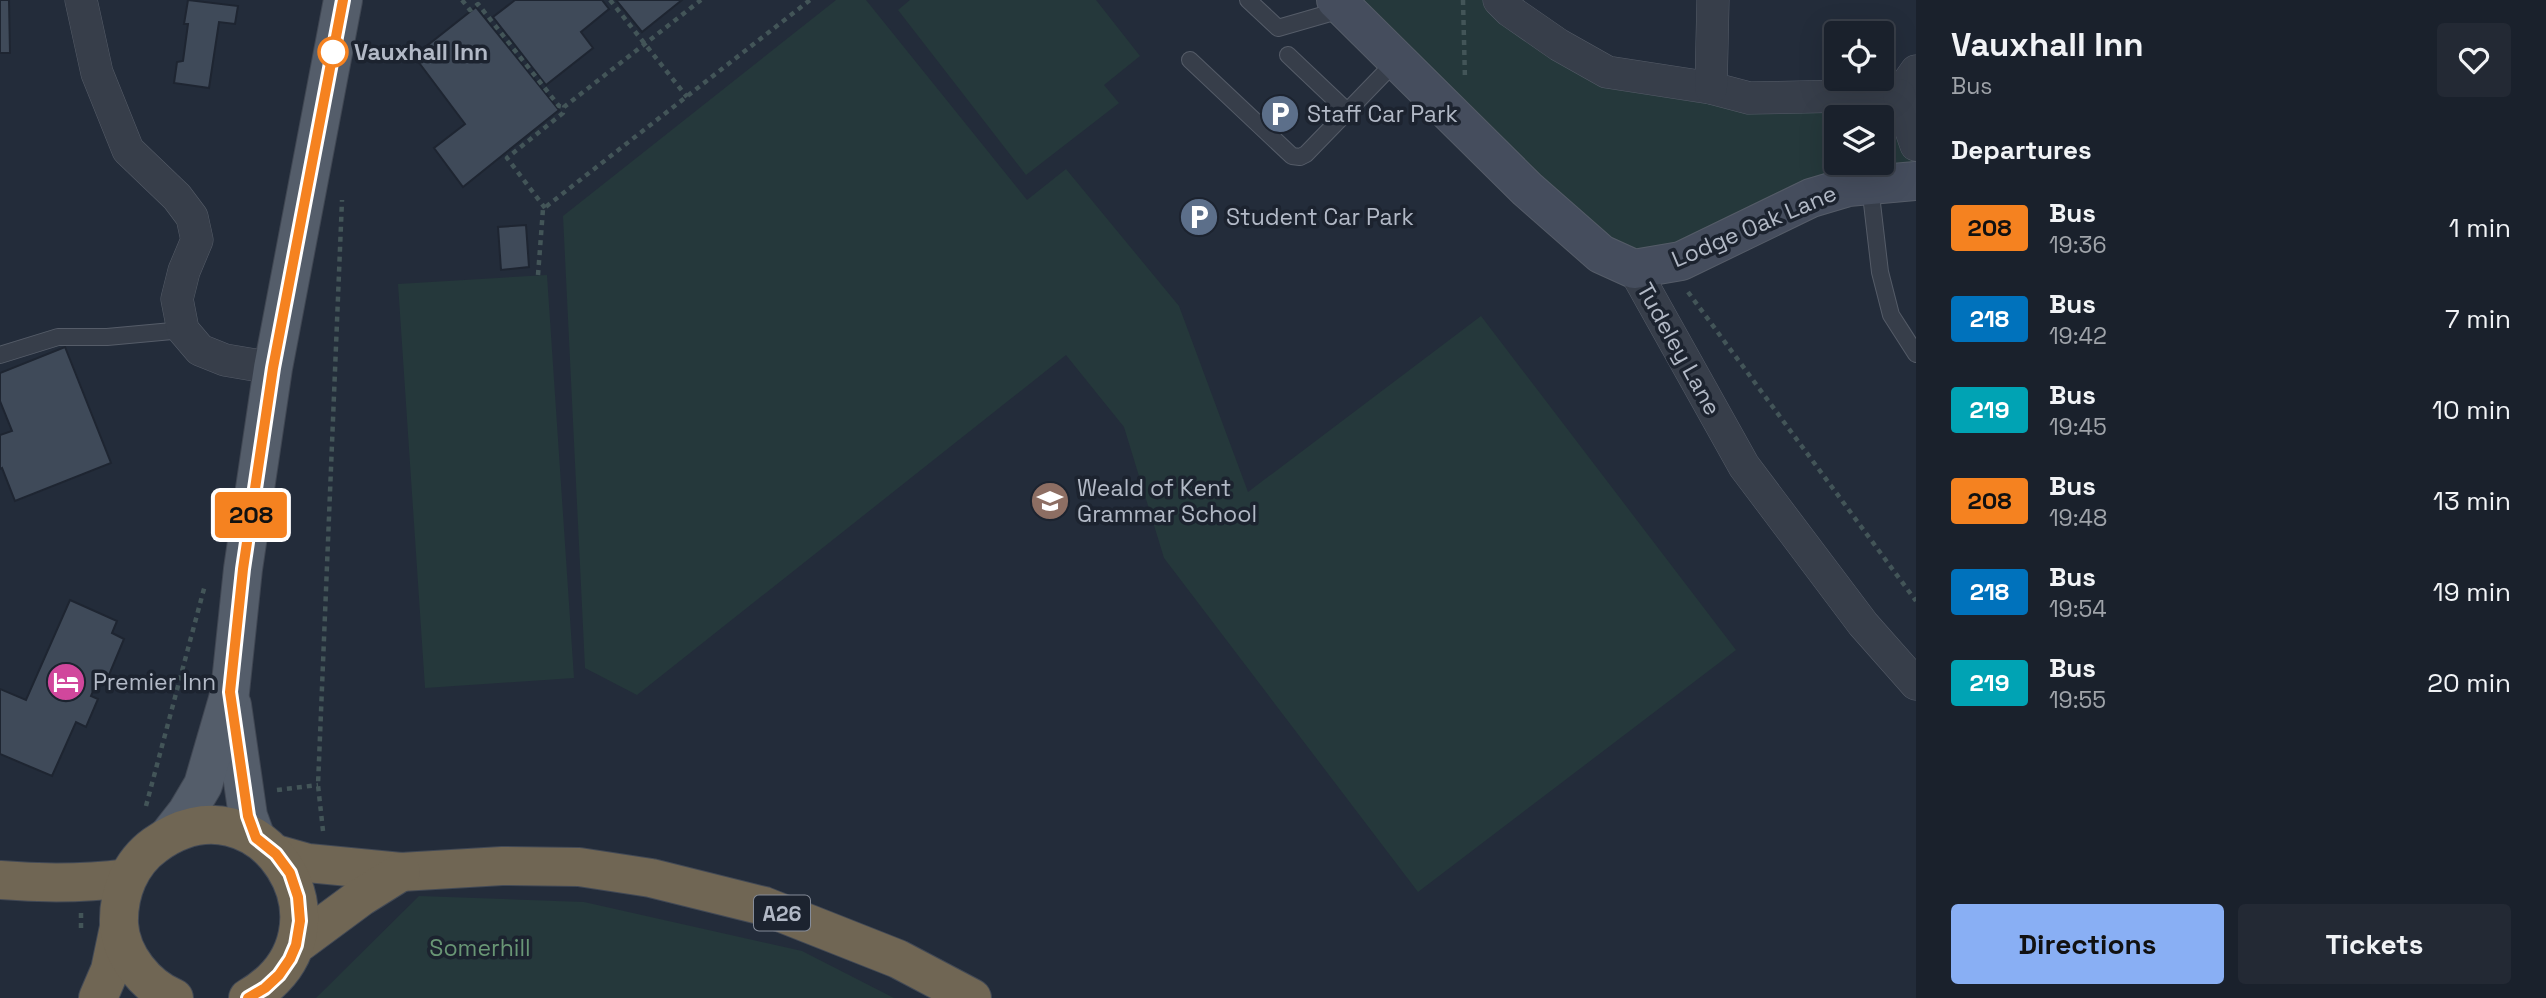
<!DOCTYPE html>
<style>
body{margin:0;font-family:"Space Grotesk",sans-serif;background:#232934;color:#f1f3f6;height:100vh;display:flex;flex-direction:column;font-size:26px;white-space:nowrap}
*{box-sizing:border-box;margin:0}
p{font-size:23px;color:#9fa3a9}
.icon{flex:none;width:38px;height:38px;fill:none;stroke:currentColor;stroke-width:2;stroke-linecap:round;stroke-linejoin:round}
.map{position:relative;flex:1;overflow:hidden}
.panel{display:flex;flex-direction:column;background:#1a212c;width:630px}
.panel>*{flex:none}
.badge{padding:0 14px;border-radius:5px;font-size:24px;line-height:46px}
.buttons{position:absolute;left:1824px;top:21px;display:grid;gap:14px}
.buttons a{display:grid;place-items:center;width:70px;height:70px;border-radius:7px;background:#1a212c;box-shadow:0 7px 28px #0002,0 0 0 2px #383e48;font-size:35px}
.map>.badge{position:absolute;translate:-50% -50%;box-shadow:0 0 0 4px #fff}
h2{padding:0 35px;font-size:26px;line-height:63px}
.round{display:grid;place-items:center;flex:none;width:74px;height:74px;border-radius:7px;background:#232934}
.head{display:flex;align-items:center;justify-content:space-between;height:119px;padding:0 35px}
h1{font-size:33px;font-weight:800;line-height:52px}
.action{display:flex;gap:14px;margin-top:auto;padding:14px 35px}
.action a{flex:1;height:80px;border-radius:7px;background:#89aff4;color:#111;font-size:28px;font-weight:800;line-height:80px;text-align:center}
.action a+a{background:#232934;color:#f1f3f6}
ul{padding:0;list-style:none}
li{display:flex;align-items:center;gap:21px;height:91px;padding:0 35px}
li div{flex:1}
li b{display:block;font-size:26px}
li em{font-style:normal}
li .badge{min-width:77px;font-weight:700;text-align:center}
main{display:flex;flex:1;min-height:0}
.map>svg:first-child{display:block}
.green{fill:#25383b;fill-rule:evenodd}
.building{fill:#3f4a59;stroke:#1e2531;stroke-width:2}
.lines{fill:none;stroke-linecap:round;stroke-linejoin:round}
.lane-casing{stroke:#555c68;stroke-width:18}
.street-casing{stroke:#555c68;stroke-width:33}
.secondary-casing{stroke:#555c68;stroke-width:40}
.primary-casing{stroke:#404753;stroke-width:40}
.highway-casing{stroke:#424955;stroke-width:40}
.path{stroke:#435558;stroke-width:4.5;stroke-dasharray:5 5;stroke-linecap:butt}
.lane{stroke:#373e4a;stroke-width:16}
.street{stroke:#373e4a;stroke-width:32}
.secondary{stroke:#454d5d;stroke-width:38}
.primary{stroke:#545d6a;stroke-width:38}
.highway{stroke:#706654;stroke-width:38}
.line-casing{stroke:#fff;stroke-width:16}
.line{stroke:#f58220;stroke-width:10}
.stop-dot{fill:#fff;stroke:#f58220;stroke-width:3.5}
.labels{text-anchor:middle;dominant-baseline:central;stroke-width:7;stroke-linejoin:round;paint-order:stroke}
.shield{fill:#1c232f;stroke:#858c99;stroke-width:2}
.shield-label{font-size:21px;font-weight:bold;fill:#b2b9c6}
.stop-label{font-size:23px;font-weight:bold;fill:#b2b9c6;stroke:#1c232f;text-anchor:start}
.poi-label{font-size:23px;fill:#b2b9c6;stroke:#1c232f;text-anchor:start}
.street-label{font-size:23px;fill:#b2b9c6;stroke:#1c232f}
.park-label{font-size:23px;fill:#699675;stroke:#1c232f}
</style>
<main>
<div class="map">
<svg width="1916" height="998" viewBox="0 0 1916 998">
<rect width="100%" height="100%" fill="#232c3a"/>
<g class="green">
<path d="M836,0H866L1027,200L1066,169L1179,306L1248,492L1481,316L1736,650L1418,892L1164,558L1124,427L1066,355L637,695L585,668L563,216Z"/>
<path d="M910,0H1096L1140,56L1104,85L1119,103L1026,175L898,10Z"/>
<path d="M1336,0H1499L1607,72L1899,95L1916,145V181L1634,269ZM1836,117H1881V163H1836Z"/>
<path d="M547,275L574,678L425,688L398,284Z"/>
<path d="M419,896L584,902L802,951L894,998H316Z"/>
</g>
<g class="building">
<path d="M0,0H9L10,53H0Z"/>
<path d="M188,0L238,6L235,24L219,22L209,88L174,83L177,62L183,61L188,24H184Z"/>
<path d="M515,0H602L609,9L581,32L593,48L546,85L493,17Z"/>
<path d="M616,0H682L642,32Z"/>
<path d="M476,7L559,110L463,187L434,148L465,124L414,56Z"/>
<path d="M526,225L529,267L501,270L498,227Z"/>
<path d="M65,347L111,463L15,501L2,468L0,469V435L12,431L0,401V373Z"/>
<path d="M70,600L117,621L112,633L124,639L109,675L101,672L91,696L98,699L86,727L76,722L52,776L0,754V689L26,700Z"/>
</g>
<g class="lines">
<g class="lane-casing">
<g id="lane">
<path d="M1248,0L1278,28L1344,9"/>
<path d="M1288,55L1347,111"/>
<path d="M1190,60L1292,156L1300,157L1306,154L1397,60"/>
<path d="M1870,186L1880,272L1891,315L1916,354"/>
<path d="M0,355L58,337H107L183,330"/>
</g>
</g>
<g class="street-casing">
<g id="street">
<path d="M81,0L97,73L128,150L177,197L192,217L197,240L184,271L177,299L183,330L200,350L225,360L273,368"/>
<path d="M1499,0L1510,11L1559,45L1607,72L1711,88L1749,98L1899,95L1916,71"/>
<path d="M1711,88L1713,0"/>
<path d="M1899,95L1916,145"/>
<path d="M1634,269L1744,466L1863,624L1916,684"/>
</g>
</g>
<g class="secondary-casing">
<path id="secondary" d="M1336,0L1527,189L1601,254L1634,269L1681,261L1811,198L1848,187L1916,181"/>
</g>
<g class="primary-casing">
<g id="primary">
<path d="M232,705L248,816L256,838"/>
<path d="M169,835L187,812L203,785L230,692L243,569L273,368L343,0"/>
</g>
</g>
<g class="highway-casing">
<g id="highway">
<path d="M276,854L308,863L401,872L502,866L579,867L651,878L764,906L898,959L972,998"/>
<path d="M0,880C45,884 82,884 127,878"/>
<path d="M296,945L361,897L401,872"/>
<path d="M98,998L110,970L119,927"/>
<path d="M174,998C146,986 121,956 119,924C118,893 130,863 155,845C259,768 365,931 248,998"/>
</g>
</g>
<g class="path">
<path d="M462,0L470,10L478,4L559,106L564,107"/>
<path d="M610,0L687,97"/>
<path d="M1463,0L1465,80"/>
<path d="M545,208L507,158L563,113L564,107L701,0"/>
<path d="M538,275L543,209L810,0"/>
<path d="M1688,292L1916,601"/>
<path d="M277,790L318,785"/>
<path d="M146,806L205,585"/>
<path d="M323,831L318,785L342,200"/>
<path d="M81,913V933"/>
</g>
<use href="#lane" class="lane"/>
<use href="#street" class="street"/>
<use href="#secondary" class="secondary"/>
<use href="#primary" class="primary"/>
<use href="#highway" class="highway"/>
</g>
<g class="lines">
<g class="line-casing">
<path id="line" d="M248,998L265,988L279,975L290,959L296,945L300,921L298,897L290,873L276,854L256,838L248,816L230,692L243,569L273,368L343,0"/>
</g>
<use href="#line" class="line"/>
</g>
<defs>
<g id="parking-disc" transform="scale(2.0125)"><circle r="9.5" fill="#5c6f8a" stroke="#1c232f"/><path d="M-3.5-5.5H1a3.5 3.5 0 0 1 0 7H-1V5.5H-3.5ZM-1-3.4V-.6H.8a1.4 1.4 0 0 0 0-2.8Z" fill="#fff"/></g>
<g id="school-disc" transform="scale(2.0125)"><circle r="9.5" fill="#8d6e63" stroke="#1c232f"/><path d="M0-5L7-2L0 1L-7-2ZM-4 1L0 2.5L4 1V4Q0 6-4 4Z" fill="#fff"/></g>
<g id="hotel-disc" transform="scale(2.0125)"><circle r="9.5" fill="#d1479c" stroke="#1c232f"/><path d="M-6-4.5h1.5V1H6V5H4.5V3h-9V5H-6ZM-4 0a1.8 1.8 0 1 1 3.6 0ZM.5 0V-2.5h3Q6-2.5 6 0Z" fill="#fff"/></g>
</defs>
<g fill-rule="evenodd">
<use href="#parking-disc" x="1280" y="114"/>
<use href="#parking-disc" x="1199" y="217"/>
<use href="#school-disc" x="1050" y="501"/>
<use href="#hotel-disc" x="66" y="682"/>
</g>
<circle class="stop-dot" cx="333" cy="52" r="14"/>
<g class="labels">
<rect class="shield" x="754" y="895.5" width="56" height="35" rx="5"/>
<g class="shield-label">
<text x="782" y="913">A26</text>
</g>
<g class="stop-label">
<text x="354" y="52">Vauxhall Inn</text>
</g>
<g class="poi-label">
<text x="1307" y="114">Staff Car Park</text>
<text x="1226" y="217">Student Car Park</text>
<text x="1077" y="488">Weald of Kent<tspan x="1077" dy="26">Grammar School</tspan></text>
<text x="93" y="682">Premier Inn</text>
</g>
<g class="street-label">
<text transform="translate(1754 226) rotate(-23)">Lodge Oak Lane</text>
<text transform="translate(1679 349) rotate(61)">Tudeley Lane</text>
</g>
<g class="park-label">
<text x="480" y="948">Somerhill</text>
</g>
</g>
</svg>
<div class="buttons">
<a><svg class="icon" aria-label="locate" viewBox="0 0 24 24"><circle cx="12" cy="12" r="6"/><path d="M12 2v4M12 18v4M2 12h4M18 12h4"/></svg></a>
<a><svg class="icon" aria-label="layers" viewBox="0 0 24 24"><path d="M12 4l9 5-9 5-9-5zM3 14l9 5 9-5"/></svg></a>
</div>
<b class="badge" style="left:251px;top:515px;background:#f58220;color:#111">208</b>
</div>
<section class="panel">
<div class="head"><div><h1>Vauxhall Inn</h1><p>Bus</p></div><a class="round"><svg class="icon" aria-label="heart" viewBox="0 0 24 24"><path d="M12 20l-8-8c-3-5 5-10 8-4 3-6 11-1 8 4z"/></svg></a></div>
<h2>Departures</h2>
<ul>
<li><span class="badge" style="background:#f58220;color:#111">208</span><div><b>Bus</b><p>19:36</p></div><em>1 min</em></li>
<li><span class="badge" style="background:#0072bc;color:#fff">218</span><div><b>Bus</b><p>19:42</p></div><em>7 min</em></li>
<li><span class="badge" style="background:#00a3b4;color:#fff">219</span><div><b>Bus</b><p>19:45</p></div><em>10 min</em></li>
<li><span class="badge" style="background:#f58220;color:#111">208</span><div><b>Bus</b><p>19:48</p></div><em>13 min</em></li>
<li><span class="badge" style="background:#0072bc;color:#fff">218</span><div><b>Bus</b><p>19:54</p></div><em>19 min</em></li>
<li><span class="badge" style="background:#00a3b4;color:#fff">219</span><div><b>Bus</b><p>19:55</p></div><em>20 min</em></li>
</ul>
<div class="action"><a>Directions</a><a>Tickets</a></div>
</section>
</main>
